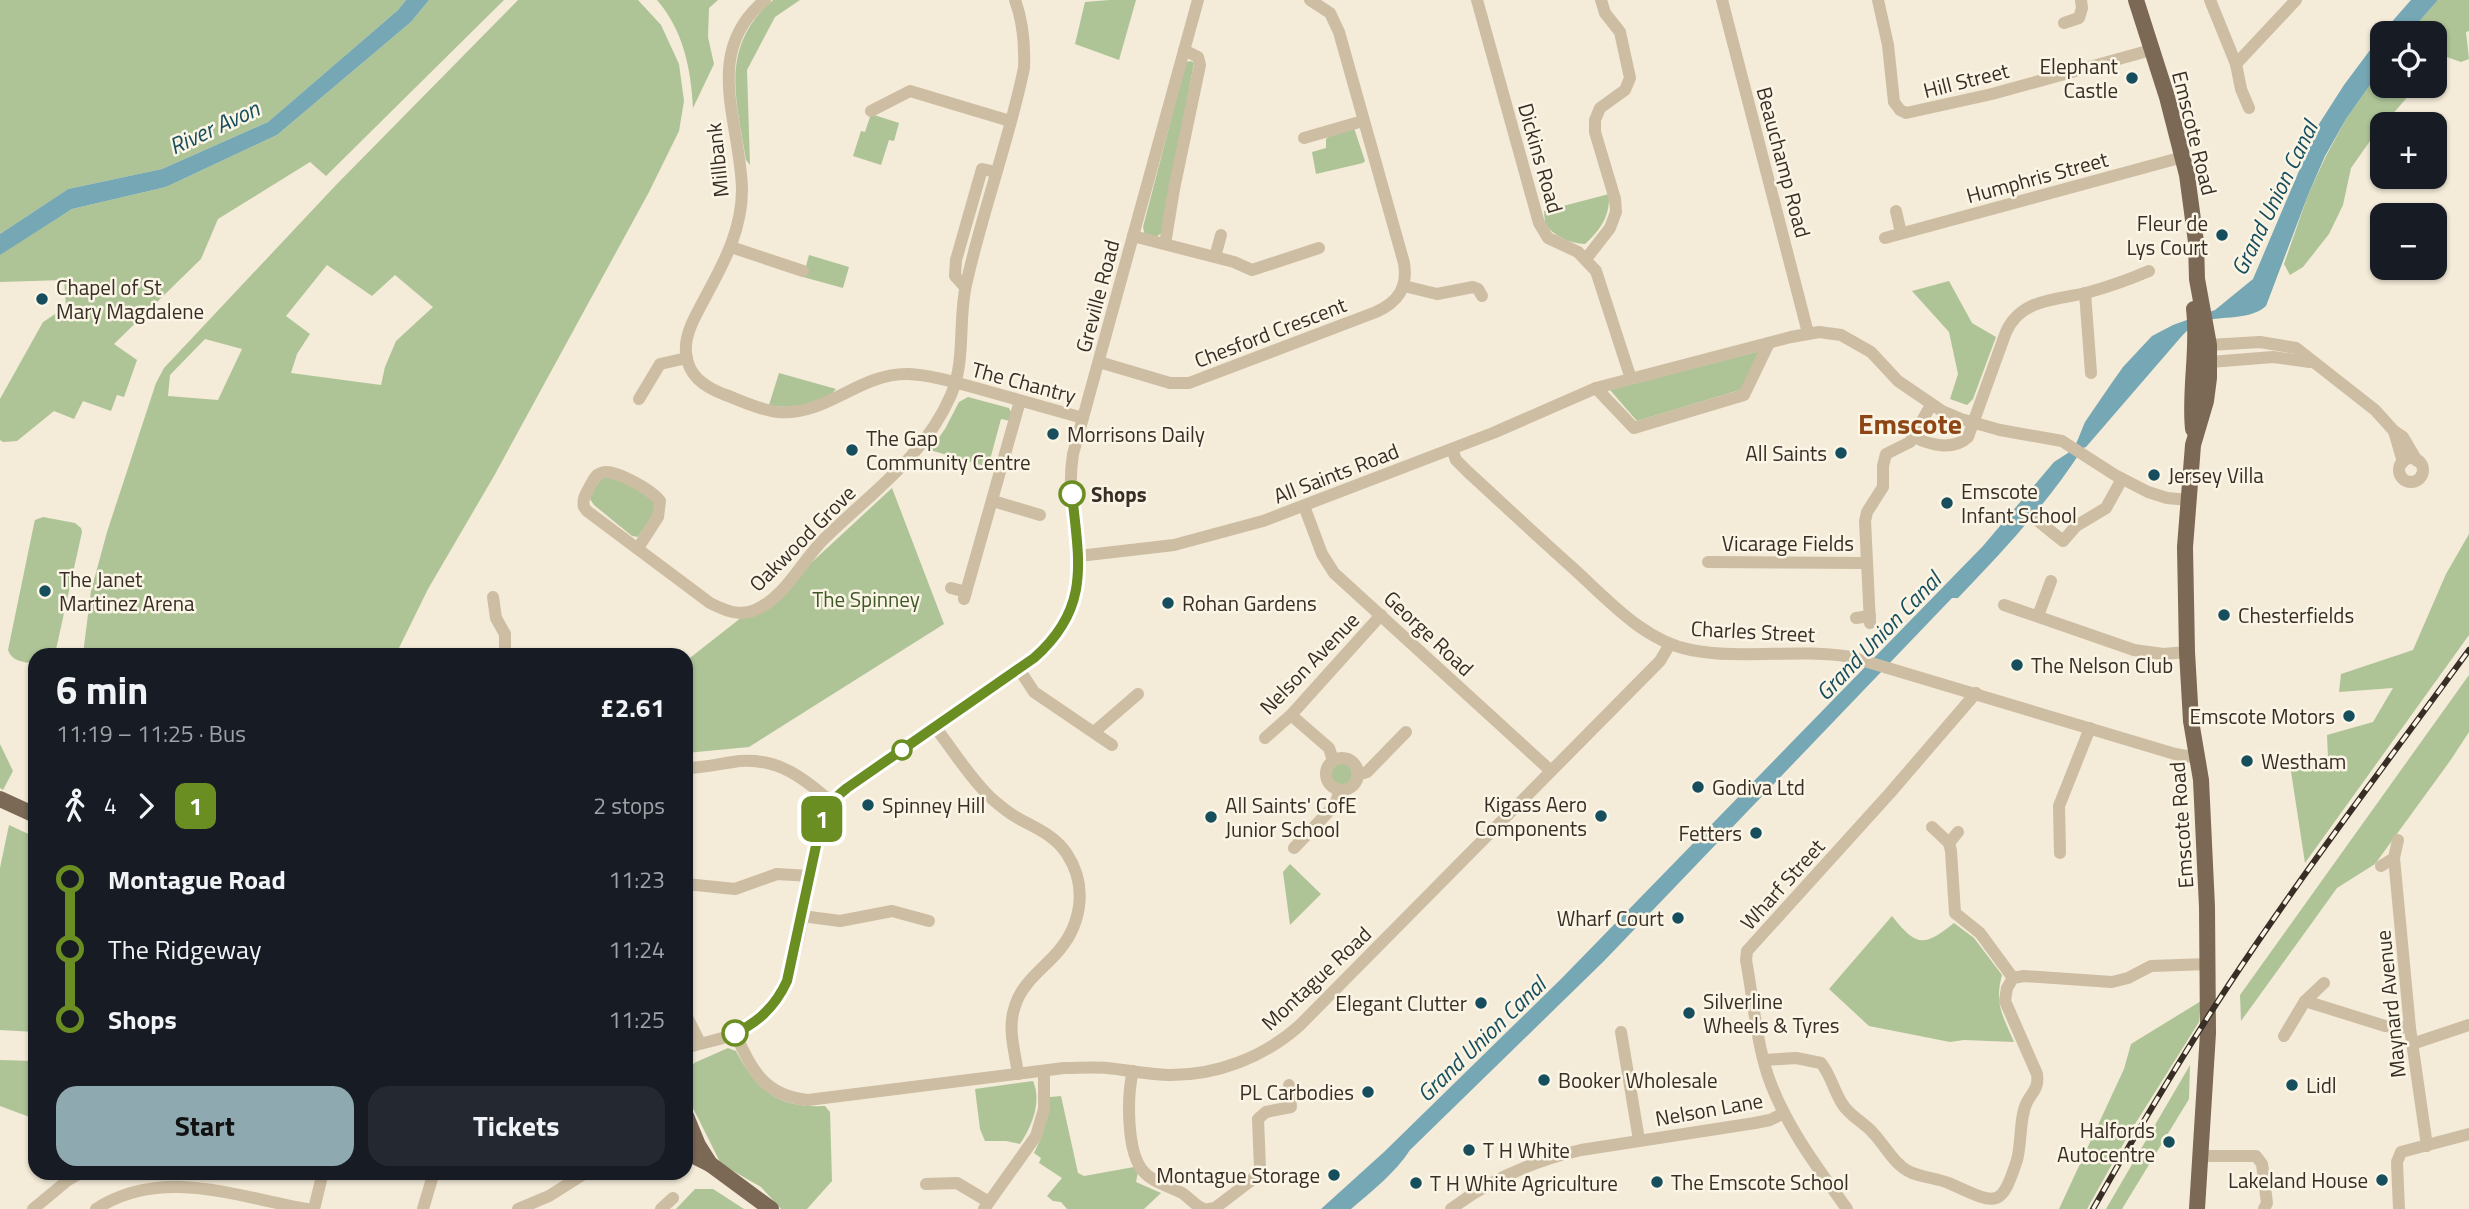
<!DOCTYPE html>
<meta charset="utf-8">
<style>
body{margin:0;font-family:"Titillium Web",sans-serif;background:#242831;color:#f1f3f6;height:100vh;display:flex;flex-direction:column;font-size:26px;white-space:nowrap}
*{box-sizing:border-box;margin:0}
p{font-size:23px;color:#9ea1a6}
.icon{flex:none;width:38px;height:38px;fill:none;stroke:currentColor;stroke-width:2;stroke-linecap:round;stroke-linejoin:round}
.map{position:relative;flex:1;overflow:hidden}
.panel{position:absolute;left:28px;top:648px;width:665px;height:532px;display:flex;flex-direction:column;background:#171b24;border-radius:21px;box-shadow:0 2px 5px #0004}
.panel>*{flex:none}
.badge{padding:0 14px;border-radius:10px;font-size:24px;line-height:46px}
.buttons{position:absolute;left:2370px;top:21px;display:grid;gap:14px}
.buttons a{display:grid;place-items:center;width:77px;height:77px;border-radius:14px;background:#171b24;box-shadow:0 2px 5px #0004;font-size:35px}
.map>.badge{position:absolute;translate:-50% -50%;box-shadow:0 0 0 4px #fff}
.legs{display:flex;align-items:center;gap:10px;height:77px;padding:0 28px;font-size:23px}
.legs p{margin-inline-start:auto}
.overview{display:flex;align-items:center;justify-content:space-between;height:119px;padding:0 28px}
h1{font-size:38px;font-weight:700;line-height:52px}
.action{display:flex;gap:14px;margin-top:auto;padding:14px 28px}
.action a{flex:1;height:80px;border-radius:21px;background:#8fa9b1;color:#111;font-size:28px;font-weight:700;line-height:80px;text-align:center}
.action a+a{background:#242831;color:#f1f3f6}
ul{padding:0 28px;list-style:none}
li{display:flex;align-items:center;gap:24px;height:70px;font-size:26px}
li i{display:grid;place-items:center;width:10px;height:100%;margin:0 9px;background:currentColor}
li i::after{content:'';width:18px;height:18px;margin:-9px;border:5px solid;border-radius:50%;background:#171b24}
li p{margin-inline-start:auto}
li:first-child i{background:linear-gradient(#0000 50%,currentColor 0)}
li:last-child i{background:linear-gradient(currentColor 50%,#0000 0)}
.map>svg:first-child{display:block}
.green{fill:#aec497;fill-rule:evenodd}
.water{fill:#75a7b4}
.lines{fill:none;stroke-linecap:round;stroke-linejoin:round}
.stream{stroke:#75a7b4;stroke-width:3.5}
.minor{stroke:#cdbda3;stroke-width:12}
.major{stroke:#7b6855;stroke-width:16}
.rail-casing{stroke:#382e26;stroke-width:6}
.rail{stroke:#fbf5e6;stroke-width:3.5;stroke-dasharray:10;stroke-linecap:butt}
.line-1-casing{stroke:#fff;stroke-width:16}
.line-1{stroke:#6b8e23;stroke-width:10}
.poi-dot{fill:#174e5d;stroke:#fbf5e6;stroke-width:2.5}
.stop-1-dot{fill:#fff;stroke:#6b8e23;stroke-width:3.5}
.labels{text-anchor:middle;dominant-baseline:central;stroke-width:5;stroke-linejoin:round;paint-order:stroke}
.poi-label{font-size:21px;fill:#382e26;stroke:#fbf5e6;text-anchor:start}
.street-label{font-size:21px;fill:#382e26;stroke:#fbf5e6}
.stop-label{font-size:21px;font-weight:bold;fill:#382e26;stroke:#fbf5e6;text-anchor:start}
.park-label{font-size:21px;fill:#3f5827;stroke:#fbf5e6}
.water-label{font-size:23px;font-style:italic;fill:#174e5d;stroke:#fbf5e6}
.district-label{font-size:28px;font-weight:bold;fill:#8f4617;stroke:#fbf5e6}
</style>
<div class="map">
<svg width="2469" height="1209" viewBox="0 0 2469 1209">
<rect width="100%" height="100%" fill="#f4ebd9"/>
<g class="green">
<path d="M0,0H406L398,10L268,122L162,169L68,189L0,234Z"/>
<path d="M429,0H504L326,176L310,162L218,219L201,259L114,344L137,360L124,397L117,395L111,411L83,401L74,419L54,411L17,441L3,442L0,440V399L43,322L66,307L64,280L0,282V255L2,253L72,209L166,187L277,135L411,22Z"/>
<path d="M518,0H638L661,25L679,64L684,101L679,131L649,192L494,476L428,589L396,654H83L91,591L107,532L156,383L164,368L336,185ZM327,265L372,296L395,275L433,307L396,341L385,367L381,385L291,373L297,354L310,334L286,316ZM205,339L242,349L218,400L168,396L170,375Z"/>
<path d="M657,0H718L709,8L708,37L714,64L693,108C691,68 683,30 657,0Z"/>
<path d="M773,0H800L775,17L747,70L750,165L746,160C736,98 719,47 773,0Z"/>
<path d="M1109,0H1136L1119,60L1075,44L1085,2Z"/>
<path d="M2438,0H2469V31L2466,32L2469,59L2461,62L2441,55L2434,64V33H2409Z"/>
<path d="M1191,61L1194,63L1162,233L1156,237L1145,236L1143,227L1186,62Z"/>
<path d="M2382,68V86H2417L2384,124H2382L2351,168L2343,205L2329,234L2303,267L2290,275L2284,264L2308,195L2326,156L2346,119Z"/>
<path d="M871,114L899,123L894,141L889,140L881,165L853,156L861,131L865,132Z"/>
<path d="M1354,128L1365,161L1363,163L1316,174L1312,152L1326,148V139L1329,136Z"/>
<path d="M1609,194C1610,216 1601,229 1585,244C1569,243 1555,237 1545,224L1544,211Z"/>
<path d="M809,255L849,267L843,288L803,277Z"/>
<path d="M1949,281L1972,323L1996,337L1973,399L1967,405L1950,399L1958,374L1949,332L1912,291Z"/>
<path d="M1760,351L1743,389L1637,421L1610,390Z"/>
<path d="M779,373L836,389C822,406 789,409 769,405Z"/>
<path d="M968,397L1009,408L1012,414L1011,421L1001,419L988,467L930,450L945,429L959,402Z"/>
<path d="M610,476L655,498L658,507L638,537L632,536L594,505L590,499L591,493L603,477Z"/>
<path d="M892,488L944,624L749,747L686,753V661L811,563Z"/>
<path d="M43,517L75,523L81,528L82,532L55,654H35V664C25,662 12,662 8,650L34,524L35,520Z"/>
<path d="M2469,534V635L2305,863L2290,765L2328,758L2327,735L2373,722L2393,688L2339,692L2341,674L2413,650L2446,574Z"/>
<path d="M2469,675V732L2450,761L2375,864L2337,888L2241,1021L2240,995Z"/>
<path d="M0,744L13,771L3,790L0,788Z"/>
<circle cx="1341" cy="774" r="11"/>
<path d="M9,825L35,837V1032L0,1030V868Z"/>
<path d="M1290,864L1321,894L1290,925L1283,872Z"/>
<path d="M1892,916C1916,946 1923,948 1954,923L1974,938L2002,975C1994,1004 2003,1016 2014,1042L1964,1040L1950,1042L1869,1026L1829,989Z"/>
<path d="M2201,1001L2199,1022L2130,1132L2087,1209H2059L2124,1069L2131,1044Z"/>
<path d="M728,1048L736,1051C757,1091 778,1108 825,1106L830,1112L832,1181L807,1209H781L761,1187L721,1164L686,1094V1081L694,1063Z"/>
<path d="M0,1060L35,1061V1119L0,1106Z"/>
<path d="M2190,1065L2189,1099L2122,1209H2106Z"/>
<path d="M1033,1081C1042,1102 1032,1126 1020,1144L1006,1141H985L980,1129L975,1089Z"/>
<path d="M1061,1096L1078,1173L1084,1176L1134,1167L1138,1172L1136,1182L1161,1193L1144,1209H1067L1061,1202L1053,1201L1047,1196L1062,1178L1039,1163L1041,1158L1034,1153L1042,1136L1050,1097Z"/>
<path d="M695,1189H713L744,1209H676Z"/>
</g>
<g class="water">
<path d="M406,0H429L411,22L277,135L166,187L72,209L0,255V234L68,189L162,169L268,122L398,10Z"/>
<path d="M2411,0H2438L2409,33H2382Z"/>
<path d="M2382,34V68L2346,119L2325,156L2308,195L2266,306C2247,323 2215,313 2194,325C2189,328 2185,333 2181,337L2086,447L2083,448C2048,503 2003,551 1958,598H1952L1604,961L1410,1150C1395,1173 1372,1191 1351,1209H1321L1384,1152L1561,979L1983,546L2054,462L2068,453L2076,444L2085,422L2111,384L2123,367L2152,336L2173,325L2215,310L2253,279L2319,124L2344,85Z"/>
</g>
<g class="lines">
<path class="stream" d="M2297,147L2306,128L2310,132"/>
<g class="minor">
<path d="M765,0C701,53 741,123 742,190C742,228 725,261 707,294C698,312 684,332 686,353C688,375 703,386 723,394C740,400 759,410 778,412C827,416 859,373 908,374C931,375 954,382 976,388C1012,398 1047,408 1083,418"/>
<path d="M1477,0L1539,223L1548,238L1578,252L1596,271L1631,379"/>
<path d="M1722,0L1808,333"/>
<path d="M1878,0L1888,45L1894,102L1900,110L1906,113L1992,94L2151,50"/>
<path d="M2210,0L2236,64L2241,89L2249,108"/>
<path d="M2064,23L2079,18L2082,8L2081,0"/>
<path d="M2236,64L2296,0"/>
<path d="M871,111L910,91L1010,121"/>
<path d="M1304,138L1363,121"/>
<path d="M1896,211L1901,233"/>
<path d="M1133,236L1234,262L1252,270L1319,248"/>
<path d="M1885,238L2183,157"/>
<path d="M1165,244L1174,189L1200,65L1198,57L1184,50"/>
<path d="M731,247L803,271"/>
<path d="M1215,257L1221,235"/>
<path d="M1586,259L1610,228L1616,212L1615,199L1595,132V120L1600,108L1625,90L1630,78L1620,32L1605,13L1601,0"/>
<path d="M1404,286L1437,294L1473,287L1478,289L1482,296"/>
<path d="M965,287L955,276L956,260L982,169L996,172"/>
<path d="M2085,293L2091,373"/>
<path d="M2206,351L2209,345L2260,342L2296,348L2375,410L2394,431L2403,437L2417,461"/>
<path d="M2206,357L2210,362L2273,357L2310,362"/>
<path d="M1099,362L1170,383H1189L1376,312C1398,302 1408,288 1404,263L1339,32L1330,13L1310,0"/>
<path d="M1596,388L1634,428L1744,395L1769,343"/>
<path d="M639,399L660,364L687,358"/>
<path d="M2394,431L2403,462"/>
<path d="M1914,437C1930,445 1953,451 1968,437L2006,332C2021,299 2055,300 2086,293C2108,287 2128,280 2149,271"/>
<path d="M1452,449L1456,460L1468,472C1503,504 1538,537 1574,569C1608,600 1644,641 1691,650C1743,660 1798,648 1851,657L2175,754L2198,758"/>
<circle cx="2411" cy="470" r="12"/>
<path d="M993,501L1040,515"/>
<path d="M1304,506L1322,554L1334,573L1551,771"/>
<path d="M2037,520L2063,541L2076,526L2106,508L2122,479"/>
<path d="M638,548L658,517L660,501C653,491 613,467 601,473C595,475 593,481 590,486C586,494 582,499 584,507L587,511L710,603C724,610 739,617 755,610C786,597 802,560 825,538C871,493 925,456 951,395C966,360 958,321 966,285C982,212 1009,141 1024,68C1025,45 1023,22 1015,0"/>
<path d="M1079,556L1174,545L1263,521L1493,433L1596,388L1791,337L1819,332L1841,335L1871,352L1898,381L1942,411L1961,419L2000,430L2062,441L2115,475L2148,492L2167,498L2189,500"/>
<path d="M1708,562L1867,563"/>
<path d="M951,588L966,592"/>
<path d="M493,597L496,618L505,634V654"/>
<path d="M964,599L1020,401"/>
<path d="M2004,605L2134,650L2163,654L2187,652"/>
<path d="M2038,616L2051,581"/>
<path d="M1856,618L1870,616"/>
<path d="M1870,623L1865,521L1867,512L1883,487V466L1886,454L1910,442L1931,405"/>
<path d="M1019,669L1034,692L1112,745"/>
<path d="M1291,715L1329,748L1333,760"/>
<path d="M935,727C953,750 969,777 991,798C999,805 1007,812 1016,817C1035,828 1055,835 1067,854C1089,888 1081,928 1054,956C1040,971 1021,985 1015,1006C1007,1028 1015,1052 1018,1074"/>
<path d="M1094,732L1138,694"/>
<path d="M1265,738L1291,715L1381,615"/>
<circle cx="1342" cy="774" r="16"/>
<path d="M686,768C704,768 722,763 740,761C778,758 804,778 831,802"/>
<path d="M1357,775L1367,772L1406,732"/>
<path d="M1932,827L1949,843L1951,851L1955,913L1980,933L2013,978"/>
<path d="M1949,843L1958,832"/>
<path d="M1294,848L1335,805L1340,790"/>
<path d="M2060,853L2059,806L2090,728"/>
<path d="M2394,858L2410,1028L2427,1146"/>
<path d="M2381,866L2394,858L2398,840"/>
<path d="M686,884L735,889L777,874L810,876"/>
<path d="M802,916L840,921L892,911L929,921"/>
<path d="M2305,1001L2385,1026L2410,1028"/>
<path d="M686,1015L700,1043"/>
<path d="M1621,1032L1639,1140"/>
<path d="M735,1033C752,1070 764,1096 808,1100L1064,1068C1078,1068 1093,1067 1107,1068C1128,1070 1150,1075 1171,1075C1218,1075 1264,1057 1299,1026L1660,661L1670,644"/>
<path d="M2284,1036L2305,1001L2324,983"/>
<path d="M2412,1044L2469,1025"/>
<path d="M686,1048C708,1041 733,1038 752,1025C798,994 803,909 813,858C820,827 821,808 847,787L1034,658C1112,589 1060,536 1073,454L1198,0"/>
<path d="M1764,1060L1796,1058L1821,1063C1831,1075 1834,1092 1843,1105C1851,1117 1865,1123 1874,1134C1886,1147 1894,1164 1910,1172C1923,1178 1938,1178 1951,1184C1997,1205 2001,1209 2017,1160C2022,1142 2019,1118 2027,1102C2033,1091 2039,1088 2037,1074L2005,1001L2007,988L2013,978L2024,976L2112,982L2128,978L2151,966L2208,964"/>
<path d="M1133,1071C1127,1095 1126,1153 1144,1172C1152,1182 1171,1187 1182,1193C1190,1198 1195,1206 1204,1209"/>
<path d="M2200,1156H2256L2262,1164L2267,1203L2264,1209"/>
<path d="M926,1184L957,1183L989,1202"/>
<path d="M33,1209L68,1180L82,1172"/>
<path d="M96,1209C161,1166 238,1197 307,1209"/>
<path d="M314,1209L323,1172"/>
<path d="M423,1209L434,1172"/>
<path d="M518,1209L549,1196L587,1172"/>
<path d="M661,1209L673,1198"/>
<path d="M984,1209L1036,1136L1044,1109V1071"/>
<path d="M1209,1209L1215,1208L1253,1179L1260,1168L1258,1119L1266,1112L1291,1107L1289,1085"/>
<path d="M1451,1209C1491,1179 1533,1161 1581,1150L1755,1123L1770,1120L1784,1113"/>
<path d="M1847,1209C1817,1167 1785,1125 1768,1076C1756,1040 1753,997 1746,960L1747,951L1890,793L1976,693"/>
<path d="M2399,1209L2397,1162L2401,1152L2469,1134"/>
</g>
<g class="major">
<path d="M2136,0L2167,97L2187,175L2196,242L2197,279L2209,345V378L2206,401L2193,445L2185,547L2187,652L2191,721L2201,780L2207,907L2208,1033L2197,1209"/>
<path d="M2193,429C2189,389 2199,349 2194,309"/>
<path d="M0,799L35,815"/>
<path d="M686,1116L698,1145L710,1164"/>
<path d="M686,1152L710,1164L771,1209"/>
</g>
<g class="rail-casing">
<path id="rail" d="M2093,1209C2136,1133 2180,1059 2228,986C2304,871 2388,761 2469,650"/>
</g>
<use href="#rail" class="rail"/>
</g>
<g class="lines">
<g class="line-1-casing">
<path id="line-1" d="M735,1033C760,1022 776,1005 787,981L820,827C824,810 833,799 847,788L1034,658C1091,608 1079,562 1072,494"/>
</g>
<use href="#line-1" class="line-1"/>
</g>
<g class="poi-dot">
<circle cx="2132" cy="78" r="7"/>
<circle cx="2222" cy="235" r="7"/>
<circle cx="42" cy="299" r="7"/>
<circle cx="1053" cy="434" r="7"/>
<circle cx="852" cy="450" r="7"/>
<circle cx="1841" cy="453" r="7"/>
<circle cx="2154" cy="475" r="7"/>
<circle cx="1947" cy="503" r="7"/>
<circle cx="45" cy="591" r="7"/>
<circle cx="1168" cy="603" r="7"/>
<circle cx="2224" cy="615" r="7"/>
<circle cx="2017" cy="665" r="7"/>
<circle cx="2349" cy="716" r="7"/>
<circle cx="2247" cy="761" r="7"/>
<circle cx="1698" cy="787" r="7"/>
<circle cx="868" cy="805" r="7"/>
<circle cx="1601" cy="816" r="7"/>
<circle cx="1211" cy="817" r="7"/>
<circle cx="1756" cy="833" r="7"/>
<circle cx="1678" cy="918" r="7"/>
<circle cx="1481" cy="1003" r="7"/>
<circle cx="1689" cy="1013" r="7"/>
<circle cx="1544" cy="1080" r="7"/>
<circle cx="2292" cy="1085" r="7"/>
<circle cx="1368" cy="1092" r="7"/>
<circle cx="2169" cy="1142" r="7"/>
<circle cx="1469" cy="1150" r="7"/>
<circle cx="1334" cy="1175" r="7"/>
<circle cx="2382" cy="1180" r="7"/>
<circle cx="1657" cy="1182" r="7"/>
<circle cx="1416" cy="1183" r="7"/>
</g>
<g class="stop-1-dot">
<circle cx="1072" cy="494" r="12"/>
<circle cx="902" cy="750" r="9"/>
<circle cx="735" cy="1033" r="12"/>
</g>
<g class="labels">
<g class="poi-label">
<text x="2118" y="66" text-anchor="end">Elephant<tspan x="2118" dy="24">Castle</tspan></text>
<text x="2208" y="223" text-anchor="end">Fleur de<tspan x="2208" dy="24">Lys Court</tspan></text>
<text x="56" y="287">Chapel of St<tspan x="56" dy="24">Mary Magdalene</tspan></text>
<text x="1067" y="434">Morrisons Daily</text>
<text x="866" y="438">The Gap<tspan x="866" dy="24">Community Centre</tspan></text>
<text x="1827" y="453" text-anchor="end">All Saints</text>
<text x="2168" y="475">Jersey Villa</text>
<text x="1961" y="491">Emscote<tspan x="1961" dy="24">Infant School</tspan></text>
<text x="59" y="579">The Janet<tspan x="59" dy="24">Martinez Arena</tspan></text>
<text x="1182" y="603">Rohan Gardens</text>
<text x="2238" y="615">Chesterfields</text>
<text x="2031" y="665">The Nelson Club</text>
<text x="2335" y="716" text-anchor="end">Emscote Motors</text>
<text x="2261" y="761">Westham</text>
<text x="1712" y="787">Godiva Ltd</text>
<text x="1587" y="804" text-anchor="end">Kigass Aero<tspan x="1587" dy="24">Components</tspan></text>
<text x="882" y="805">Spinney Hill</text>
<text x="1225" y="805">All Saints' CofE<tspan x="1225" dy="24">Junior School</tspan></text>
<text x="1742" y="833" text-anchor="end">Fetters</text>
<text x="1664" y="918" text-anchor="end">Wharf Court</text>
<text x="1703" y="1001">Silverline<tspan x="1703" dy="24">Wheels &amp; Tyres</tspan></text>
<text x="1467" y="1003" text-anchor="end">Elegant Clutter</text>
<text x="1558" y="1080">Booker Wholesale</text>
<text x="2306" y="1085">Lidl</text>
<text x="1354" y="1092" text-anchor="end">PL Carbodies</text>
<text x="2155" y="1130" text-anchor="end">Halfords<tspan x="2155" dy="24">Autocentre</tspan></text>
<text x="1483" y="1150">T H White</text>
<text x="1320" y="1175" text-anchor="end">Montague Storage</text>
<text x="2368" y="1180" text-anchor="end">Lakeland House</text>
<text x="1671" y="1182">The Emscote School</text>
<text x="1430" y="1183">T H White Agriculture</text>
</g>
<g class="street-label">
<text transform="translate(1966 80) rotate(-14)">Hill Street</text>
<text transform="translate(2195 133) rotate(76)">Emscote Road</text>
<text transform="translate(1541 158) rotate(74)">Dickins Road</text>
<text transform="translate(717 160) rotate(-96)">Millbank</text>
<text transform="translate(1784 162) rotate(75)">Beauchamp Road</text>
<text transform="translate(2037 177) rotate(-15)">Humphris Street</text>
<text transform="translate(1097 296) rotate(-75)">Greville Road</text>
<text transform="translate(1270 332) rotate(-21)">Chesford Crescent</text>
<text transform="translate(1024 382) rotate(15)">The Chantry</text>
<text transform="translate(1336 473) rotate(-21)">All Saints Road</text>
<text transform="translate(802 538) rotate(-45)">Oakwood Grove</text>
<text x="1788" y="543">Vicarage Fields</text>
<text transform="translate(1753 631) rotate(3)">Charles Street</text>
<text transform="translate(1429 633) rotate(43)">George Road</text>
<text transform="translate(1309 663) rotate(-46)">Nelson Avenue</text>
<text transform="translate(2181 825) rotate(-94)">Emscote Road</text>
<text transform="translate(1782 884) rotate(-48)">Wharf Street</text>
<text transform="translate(1316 978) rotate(-43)">Montague Road</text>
<text transform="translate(2390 1004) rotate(-96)">Maynard Avenue</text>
<text transform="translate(1709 1109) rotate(-10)">Nelson Lane</text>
</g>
<g class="stop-label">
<text x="1091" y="494">Shops</text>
</g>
<g class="park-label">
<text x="866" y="599">The Spinney</text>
</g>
<g class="water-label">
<text transform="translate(214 127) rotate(-25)">River Avon</text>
<text transform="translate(2274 198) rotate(-64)">Grand Union Canal</text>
<text transform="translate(1878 636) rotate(-46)">Grand Union Canal</text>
<text transform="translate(1481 1039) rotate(-44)">Grand Union Canal</text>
</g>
<g class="district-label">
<text x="1910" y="423">Emscote</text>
</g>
</g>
</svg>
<div class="buttons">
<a><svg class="icon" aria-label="locate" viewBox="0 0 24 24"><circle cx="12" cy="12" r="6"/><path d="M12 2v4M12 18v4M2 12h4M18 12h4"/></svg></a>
<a>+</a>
<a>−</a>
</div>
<b class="badge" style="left:822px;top:819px;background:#6b8e23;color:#fff">1</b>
<section class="panel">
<div class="overview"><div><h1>6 min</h1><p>11:19 – 11:25 · Bus</p></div><b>£2.61</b></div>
<div class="legs"><svg class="icon" aria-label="walk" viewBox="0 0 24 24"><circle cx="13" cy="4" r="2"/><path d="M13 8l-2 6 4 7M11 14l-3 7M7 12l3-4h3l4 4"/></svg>4<svg class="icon" aria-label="forward" viewBox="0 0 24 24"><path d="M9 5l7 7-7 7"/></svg><b class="badge" style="background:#6b8e23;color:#fff">1</b><p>2 stops</p></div>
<ul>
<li><i style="color:#6b8e23"></i><b>Montague Road</b><p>11:23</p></li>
<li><i style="color:#6b8e23"></i><span>The Ridgeway</span><p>11:24</p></li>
<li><i style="color:#6b8e23"></i><b>Shops</b><p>11:25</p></li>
</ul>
<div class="action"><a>Start</a><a>Tickets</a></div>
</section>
</div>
